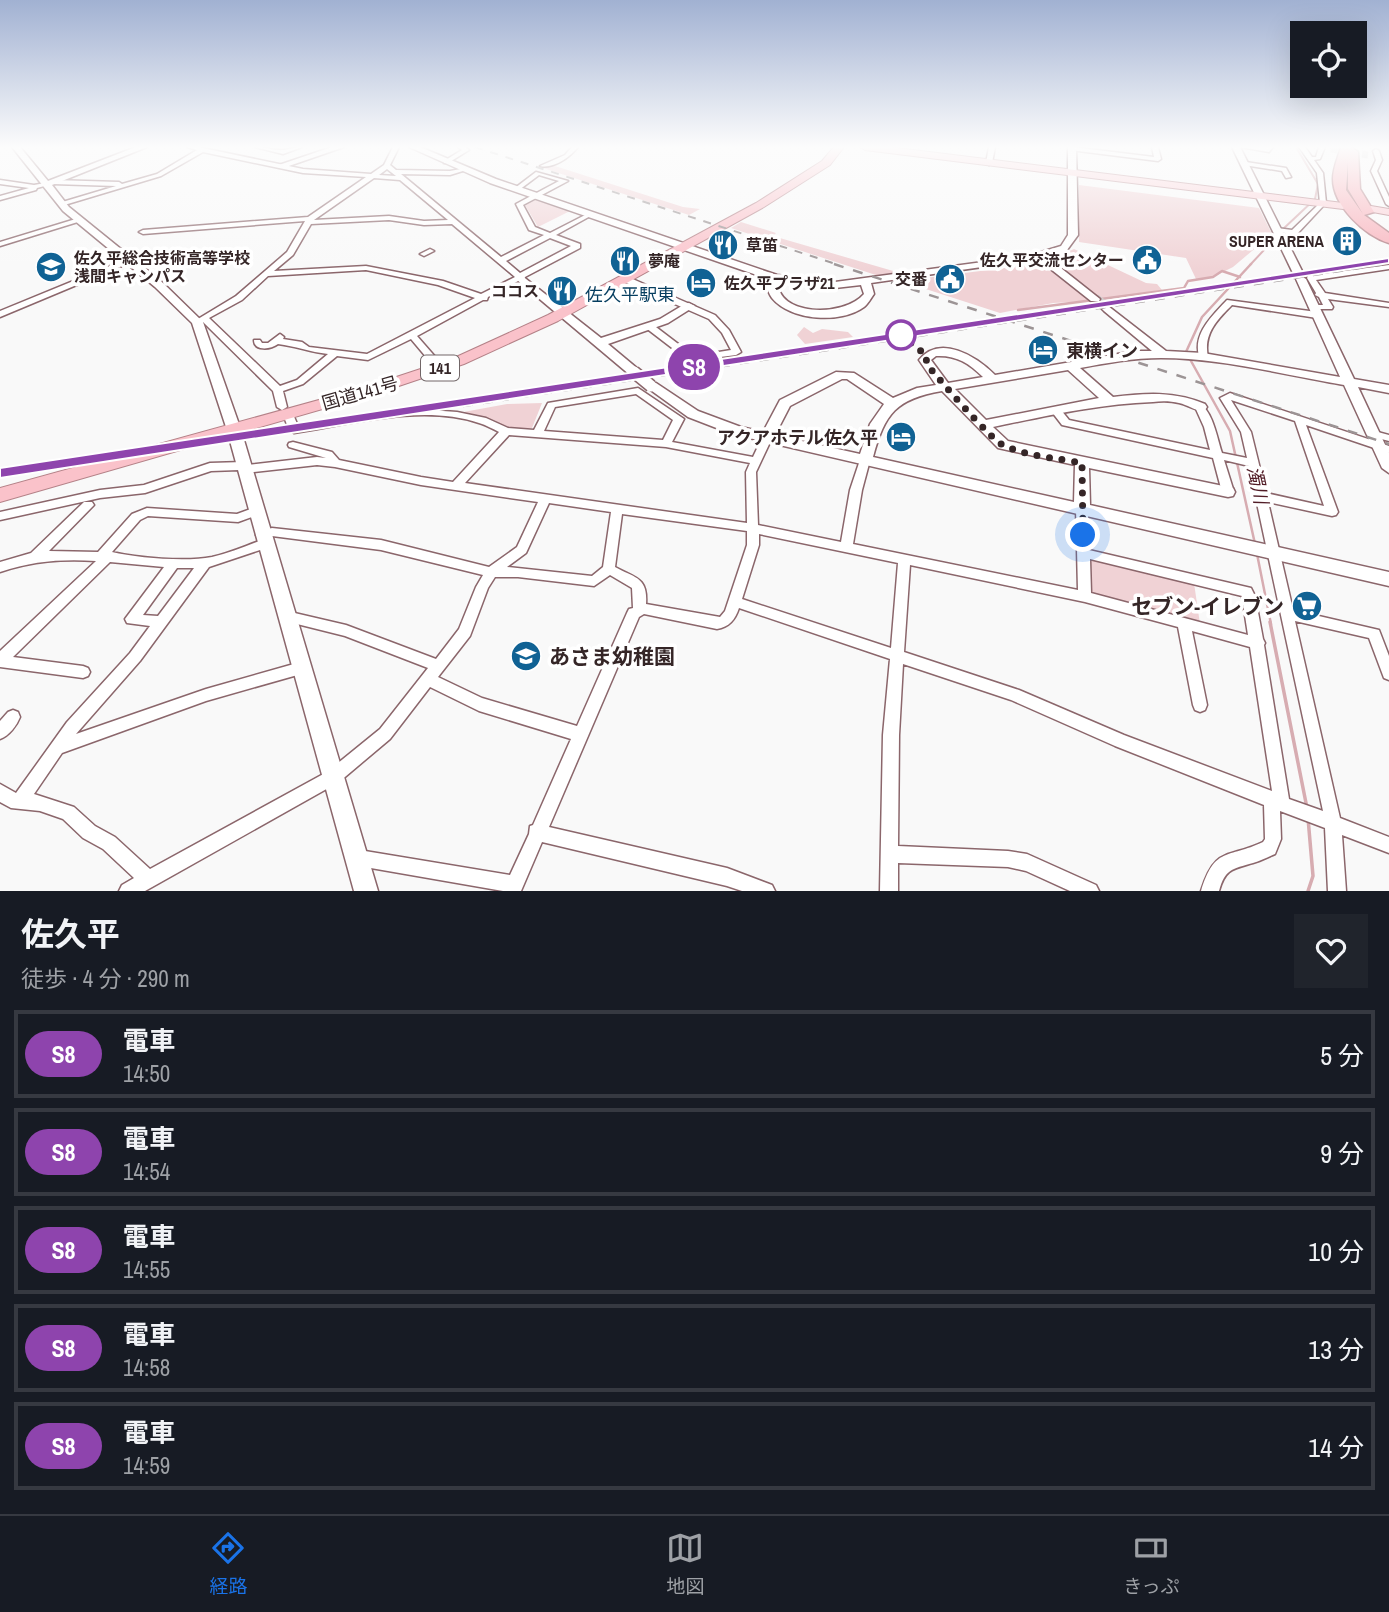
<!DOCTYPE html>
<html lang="ja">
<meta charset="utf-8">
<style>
body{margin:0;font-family:"Archivo Narrow","Noto Sans JP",sans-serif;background:#20242c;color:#f1f3f6;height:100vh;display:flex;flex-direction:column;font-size:26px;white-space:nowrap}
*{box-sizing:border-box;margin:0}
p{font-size:23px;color:#9ea1a6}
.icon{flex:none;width:38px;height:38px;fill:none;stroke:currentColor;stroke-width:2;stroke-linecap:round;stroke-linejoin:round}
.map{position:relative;height:891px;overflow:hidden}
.side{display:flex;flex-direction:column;background:#171b24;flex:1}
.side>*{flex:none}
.badge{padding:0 14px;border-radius:23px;font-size:24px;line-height:46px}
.buttons{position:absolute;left:1290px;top:21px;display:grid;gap:14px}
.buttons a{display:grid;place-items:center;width:77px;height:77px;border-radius:0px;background:#171b24;box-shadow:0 7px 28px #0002;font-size:35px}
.you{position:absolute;width:35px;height:35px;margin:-18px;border:5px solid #fff;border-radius:50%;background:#1a73e8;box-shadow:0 0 0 10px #1a73e833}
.map>.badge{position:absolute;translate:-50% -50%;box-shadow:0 0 0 4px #fff}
.round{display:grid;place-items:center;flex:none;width:74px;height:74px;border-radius:0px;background:#20242c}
.summary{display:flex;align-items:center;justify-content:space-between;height:119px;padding:0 21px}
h1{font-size:33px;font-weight:700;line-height:52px}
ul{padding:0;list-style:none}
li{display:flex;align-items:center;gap:21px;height:88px;margin:0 14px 10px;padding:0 7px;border:4px solid #363941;border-radius:0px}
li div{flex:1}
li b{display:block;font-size:26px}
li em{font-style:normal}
li .badge{min-width:77px;font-weight:700;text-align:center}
.tabs{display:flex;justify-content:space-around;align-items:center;height:98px;border-top:2px solid #363941;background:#171b24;font-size:19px;color:#9ea1a6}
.tabs a{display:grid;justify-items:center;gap:4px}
.tabs .selected{color:#1a73e8}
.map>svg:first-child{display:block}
.green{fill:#f0d2d5}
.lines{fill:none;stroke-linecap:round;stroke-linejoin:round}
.stream-far2{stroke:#d7acb1;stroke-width:2}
.stream-far1{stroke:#d7acb1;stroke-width:2.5}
.stream{stroke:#d7acb1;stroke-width:3.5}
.minor-tunnel{stroke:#d2cfcf;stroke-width:7;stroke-dasharray:7 3.5;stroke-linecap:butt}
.tertiary-tunnel{stroke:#d2cfcf;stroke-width:11;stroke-dasharray:11 6;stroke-linecap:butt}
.minor-casing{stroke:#8b666b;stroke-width:3}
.tertiary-casing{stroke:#8b666b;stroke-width:3}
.primary-casing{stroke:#b48288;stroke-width:2}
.trunk-casing{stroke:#b48288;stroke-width:2}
.motorway-casing{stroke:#b48288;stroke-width:3}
.minor{fill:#fff;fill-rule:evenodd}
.tertiary{fill:#fff;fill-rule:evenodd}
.primary{fill:#fbd1d7;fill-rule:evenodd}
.trunk{fill:#fac2ca;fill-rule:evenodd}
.motorway{fill:#f8b3bc;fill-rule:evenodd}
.rail-far1{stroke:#9c9495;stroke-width:2;stroke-dasharray:8 8;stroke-linecap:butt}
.rail{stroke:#9c9495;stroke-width:2.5;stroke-dasharray:10 10;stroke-linecap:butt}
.tertiary-bridge-casing{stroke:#8b666b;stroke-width:14;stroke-linecap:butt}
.tertiary-bridge{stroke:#fff;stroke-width:11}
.line{fill:#8e44ad;stroke:#fff;stroke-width:2}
.walk{stroke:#352627;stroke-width:7;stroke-dasharray:0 12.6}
.stop-dot{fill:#fff;stroke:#8e44ad;stroke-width:3.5}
.labels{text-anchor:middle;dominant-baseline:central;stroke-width:7;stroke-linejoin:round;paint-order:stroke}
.far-poi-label{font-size:16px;font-weight:bold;fill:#352627;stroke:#fff;text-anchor:end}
.shield{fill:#fff;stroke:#726768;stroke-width:2}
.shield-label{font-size:16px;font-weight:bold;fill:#352627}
.far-quarter-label{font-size:18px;fill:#053d5f;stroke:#fff}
.poi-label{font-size:18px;font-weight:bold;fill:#352627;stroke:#fff;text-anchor:start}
.street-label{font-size:18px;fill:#352627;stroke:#fff}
.water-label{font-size:19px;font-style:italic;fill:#521d27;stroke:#fff}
.near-poi-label{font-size:21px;font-weight:bold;fill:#352627;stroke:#fff;text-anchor:end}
</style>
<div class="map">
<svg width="1389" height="891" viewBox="0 0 1389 891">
<rect width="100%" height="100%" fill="#f9f9f9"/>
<g class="green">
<path d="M552,165L683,207L700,209L689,215L543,168Z"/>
<path d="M1079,185L1259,208L1272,234L1233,267L1213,277L1196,279L1186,258L1079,242Z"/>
<path d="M534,199H538L570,211L538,227L525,205Z"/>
<path d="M741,222L776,233L773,236L900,273L879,276L731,228Z"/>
<path d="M1074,249L1146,283L1157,284L1162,290L1099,299L1074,279L1070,285L1090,301L1053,303L1000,313L901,281L1043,263Z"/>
<path d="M804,327L813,333L822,329L848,332L853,337L805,344L797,335Z"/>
<path d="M542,403L532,428C510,433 480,418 458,413L507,404Z"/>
<path d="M1096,559L1194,583L1200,624L1096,597L1092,592L1090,562Z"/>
</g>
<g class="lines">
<g class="stream-far2">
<path d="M1282,230L1315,199L1318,184L1296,147"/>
<path d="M1250,265L1278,235"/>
</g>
<g class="stream-far1">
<path d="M1251,264L1202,317L1186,352L1230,431L1255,544"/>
<path d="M1018,310L1184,288L1188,281L1213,277L1222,271L1240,277"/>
<path d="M1257,554L1271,624"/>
</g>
<g class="stream">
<path d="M1270,622L1307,808"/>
<path d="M1308,818L1313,876L1308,891"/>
</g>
<path class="minor-tunnel" d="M1331,149L1368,155"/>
<path class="tertiary-tunnel" d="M1095,299L1108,309"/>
<g class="minor-casing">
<g id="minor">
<path d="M187,147H198L303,169L371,174L384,165L393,147H399L390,165L396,170L450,171L466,168V170L450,175L401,174L501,257L544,235L529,230L516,204L559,181L539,175L519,190H515V188L536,172L568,181L523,205L535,227L550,233L589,213L594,214L556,235L580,244V248L525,277L524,280H520L488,297L487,300H483L417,336L438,360L440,362L438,364H432L411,339L368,360L337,356L303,384L283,391L287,407L282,410L277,407L273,391L203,322L197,325L193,322L236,296L287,252L305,221L143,234L139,232L143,230L308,217L366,177L303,173L203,152L161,176L61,206L59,205V203L116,186L53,184L50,182L53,180L119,182L122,184L157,174L197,150ZM387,169L396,176L379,175ZM374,178L400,180L448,220L424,221L389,216L314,220ZM389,220L424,225L452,224L515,277L481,294L443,281L366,266L274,271L293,255L311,224ZM550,238L571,246L520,273L506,261ZM366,270L438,285L475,298L367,354L309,347L302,342L283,339L284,337L280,334L268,343H262L260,340H254C254,351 270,350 278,344C295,346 310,352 328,354L297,380L280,386L209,318L242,300L268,276Z"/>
<path d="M255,147C265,147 276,151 284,150C291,149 295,147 302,147L283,154Z"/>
<path d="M458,147H465L469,150L448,163H444V161L462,150Z"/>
<path d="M572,147H578C569,158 553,169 540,166L565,155Z"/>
<path d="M989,147H995L992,163L989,165L986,163Z"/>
<path d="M1072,147L1154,157L1152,147H1158L1161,159L1158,161L1070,150L1069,149Z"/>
<path d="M1240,147H1273L1269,152Z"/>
<path d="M1299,147H1305L1312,157H1316L1319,147H1325L1320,159L1314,160L1323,173L1326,203L1297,234L1274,232L1273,230L1277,228L1292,230L1320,203L1317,173Z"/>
<path d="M1376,149L1379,151L1382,160L1377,171L1389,197V206L1386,204L1371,171L1376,160L1373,151Z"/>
<path d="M1246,162L1286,168L1291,177L1286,178L1282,171L1244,165L1243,164Z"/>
<path d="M0,180L34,185L45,183L48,185L37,188L36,190L0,200V196L29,188L0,184Z"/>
<path d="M79,218L81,219V221L0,246V242Z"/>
<path d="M430,249L434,251L424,256L420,254Z"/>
<path d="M127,259L134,261L0,317V311Z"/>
<path d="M1389,265V269L1316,280L1325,293L1389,303V307L1328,299L1333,307L1332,309H1313L1309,307L1313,305H1323L1319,297L1315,295L1316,293L1307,278L1308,276Z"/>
<path d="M622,277H628L715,315L729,330L741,352L736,355L689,361L646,328V324H652L694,356L731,350L722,333L709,319L622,281Z"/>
<path d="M1227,300L1317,312L1321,315L1317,318L1232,305C1217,320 1203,334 1208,357L1203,360L1200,359C1191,335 1212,316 1227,300Z"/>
<path d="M638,388L684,419L672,442L753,457L763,436H771L772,438L756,472L758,525L841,542L850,490L860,460L865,456L870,460L862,490L853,544L1078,590L1076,509L1078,506H1086L1088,509L1089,550L1251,588L1255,596L1263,639L1265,643L1264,645L1289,799L1323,811L1249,466L1224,460L1234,492L1232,495H1224L1222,492L1213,458L1062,425L1052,412L1057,409L1061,410L1069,420L1210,450L1204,427L1195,407L1200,404C1213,412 1217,438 1222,453L1247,458L1241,432L1220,398L1230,393L1389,446V453L1306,425L1338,512L1336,515L1332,516L1268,502L1293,610L1379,630L1389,656V680L1384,678L1369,638L1295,621L1340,818L1389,837V853L1342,835L1346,891H1328L1325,828L1280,811L1281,839L1275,854C1268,857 1260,861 1253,863C1232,869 1225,869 1219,891H1201C1215,846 1227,859 1263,842L1265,839L1264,805L1115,746L1011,700L903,664L899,735L898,846L1008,851L1027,854L1096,885L1099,891H1070L1026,871L1008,867L898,863V891H880L883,735L890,659L739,608C735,620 729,627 717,629L644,614L639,617L549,827L727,868L772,885L775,891H742L727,886L542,842L521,891H503L365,867L357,870L351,867L348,861L351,855L365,851L510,875L529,834L530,826L533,825L571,739L479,711L430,687L390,739L339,782L145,891H119L122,885L134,878L103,849L83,838L63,819L40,811L11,808L0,802V784L16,793L67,722L130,653L150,626L127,623L125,619L164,567L110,562L13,657L83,666L88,668L90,672L88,676L83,678L0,667V651L96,561C61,559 34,561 0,572V562L31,553L84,502H92L94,505L49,551L98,552L132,514L147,508L237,514L256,507L260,508L262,511L260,514L238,522L148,516L140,520L112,552C137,558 186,562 212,557C230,553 247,545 265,539L269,541L271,544L269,547L209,567L140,661L76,734L206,689L301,662L306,664L308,668L306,672L301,674L206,701L62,753L34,794L74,807L95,826L115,837L150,869L327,772L380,729L428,668L345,636L281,620L279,616L281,612L286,611L346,625L436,659L459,629L476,587L483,575L381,550L272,536L262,539L258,538L256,535L258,532L272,528L381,540L489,567L517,547L538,502L421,485L335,467L317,465L244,473L239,470L211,471L145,493L100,498L0,520V512L100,490L144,485L210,463L243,462L248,465L317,457L326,458L289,447L288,445L289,443L293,442L332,452L339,460L421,477L453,482L499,432C493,429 486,425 479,423C423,404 351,424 294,433L289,430L283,414L288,411L292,412L298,426L373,414L429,410L457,412L486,418L508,428L534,430L548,403ZM636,394L673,420L663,440L544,431L555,407ZM1231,400L1295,421L1324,506L1266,493L1251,432ZM509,435L666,447L750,463L746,472L747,523L465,483ZM549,503L611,512L603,567L592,576L507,567L526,553ZM622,514L747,531V545L725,611L720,617L646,604C648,577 635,578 615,567ZM759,534L898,563L891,648L742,599L759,545ZM1090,559L1242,596L1248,635L1091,593ZM910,565L1085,602L1178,627L1193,705L1195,710L1200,712L1205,710L1207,705L1192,631L1250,647L1272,791L1124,735L1019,690L904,652ZM177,568H194L158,616L143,615ZM610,575L632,588L633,608L629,609L627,613L577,726L482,698L438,677L470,636L488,588L495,577H518L594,586Z"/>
<path d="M1374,431L1389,435V441L1370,436L1369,434L1370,432Z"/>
<path d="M13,710L18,712L20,717C17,725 9,736 0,739V721L8,712Z"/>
</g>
</g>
<g class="tertiary-casing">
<g id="tertiary">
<path d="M12,147H20L48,181L136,147H147L52,185L69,207L163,283L203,322L241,430L378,891H354L227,430L192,323L155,287L63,211Z"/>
<path d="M332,147H344L283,168L276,166Z"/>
<path d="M409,147H420L496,179L777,275L835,282L1028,256L1061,246L1068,235V147H1076L1078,235L1067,250L1047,257L1100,299L1099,301H1091L1038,259L871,283L874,294C871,298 868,304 864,307C841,324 791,321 772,298C769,294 767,288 766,283L768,279L490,183ZM778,281L835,288L861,285L864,294C843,318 776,316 778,281Z"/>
<path d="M1232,147H1240L1302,271L1301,273H1293L1292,271Z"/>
<path d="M521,275L601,338L660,319L685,304L689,303L695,306L668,323L608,344L638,369L640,372L634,376L630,375L517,280L516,278Z"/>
<path d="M1301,276L1306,279L1354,379L1389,385V393L1358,387L1389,453V473L1382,468L1344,385C1285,375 1221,358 1161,358C1134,358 1107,363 1080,368L1113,397C1145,393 1175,391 1205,404L1207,407L1205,410C1195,412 1189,405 1179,403C1171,401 1161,401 1153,402C1098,404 1046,416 993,427L1008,441L1228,487L1233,488L1235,492L1233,496L1228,497L1089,468L1090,505L1389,572V586L732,434L688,417L645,386L651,382L656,383L698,411L741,427L763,432L780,400L836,372L854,373L893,398L917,388L936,385L919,360C940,334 976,356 995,375L1135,351H1152L1104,311L1102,309L1108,306L1166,351L1203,353L1340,377L1296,279ZM936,356C956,355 969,363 983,377L948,383L931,360ZM1068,370L1099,398L986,420L955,389ZM842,379H847L884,404L870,424L860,454L775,435L790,406ZM942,391L998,448L1075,465L1074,502L873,457C885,413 896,399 942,391Z"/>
</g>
</g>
<g class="primary-casing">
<g id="primary">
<path d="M860,147H889L1343,203L1349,206L1343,209L865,150Z"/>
<path d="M1371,206L1389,209V215L1367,211V207Z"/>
</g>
</g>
<g class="trunk-casing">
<path id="trunk" d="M834,147H844L830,165L764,207L558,321L464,364L378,393L0,502V488L366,387L454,358L548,315L756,203L822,161Z"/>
</g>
<g class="motorway-casing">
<path id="motorway" d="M1341,147H1351L1358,152L1360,189L1374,212L1364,215L1389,233V243C1365,236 1333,206 1333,179C1333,168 1338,158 1341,147ZM1348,162V189L1363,214L1346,190Z"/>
</g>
<use href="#minor" class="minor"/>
<use href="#tertiary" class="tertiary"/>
<use href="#primary" class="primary"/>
<use href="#trunk" class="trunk"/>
<use href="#motorway" class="motorway"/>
<g class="rail-far1">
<path d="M475,147L839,265"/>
<path d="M1373,265L1389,263"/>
</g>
<g class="rail">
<path d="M834,264L1389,444"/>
<path d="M463,406L1385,264"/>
</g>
<g class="tertiary-bridge-casing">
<path id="tertiary-bridge" d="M634,372L651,386"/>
</g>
<use href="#tertiary-bridge" class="tertiary-bridge"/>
</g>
<linearGradient id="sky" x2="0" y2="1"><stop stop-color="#a1b1d2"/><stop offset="0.54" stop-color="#fcfcfc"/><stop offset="1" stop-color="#fcfcfc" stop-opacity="0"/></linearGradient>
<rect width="1389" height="272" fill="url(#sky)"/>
<path class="line" d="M1389,258V263L0,478V468Z"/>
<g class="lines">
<path class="walk" d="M901,335L927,356L926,363C935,375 990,438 1001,444C1023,456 1057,458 1082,463L1083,535"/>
</g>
<defs>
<g id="building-disc" transform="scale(1.575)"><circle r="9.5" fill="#106294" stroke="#fff"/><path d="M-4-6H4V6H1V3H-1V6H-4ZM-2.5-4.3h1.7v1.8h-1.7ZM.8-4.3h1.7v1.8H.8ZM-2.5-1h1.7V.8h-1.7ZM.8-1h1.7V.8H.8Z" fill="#fff"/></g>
<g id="restaurant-disc" transform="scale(1.575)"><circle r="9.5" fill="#106294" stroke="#fff"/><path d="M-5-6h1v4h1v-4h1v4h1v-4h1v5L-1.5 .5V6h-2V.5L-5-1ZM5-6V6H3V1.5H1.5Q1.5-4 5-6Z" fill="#fff"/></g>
<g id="civic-disc" transform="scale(1.575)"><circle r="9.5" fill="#106294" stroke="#fff"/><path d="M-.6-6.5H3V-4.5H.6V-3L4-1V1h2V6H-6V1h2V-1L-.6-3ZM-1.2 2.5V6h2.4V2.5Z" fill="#fff"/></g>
<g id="school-disc" transform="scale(1.575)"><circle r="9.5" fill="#106294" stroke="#fff"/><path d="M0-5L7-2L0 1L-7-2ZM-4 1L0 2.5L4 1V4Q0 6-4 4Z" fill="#fff"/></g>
<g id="hotel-disc" transform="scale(1.575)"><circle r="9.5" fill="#106294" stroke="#fff"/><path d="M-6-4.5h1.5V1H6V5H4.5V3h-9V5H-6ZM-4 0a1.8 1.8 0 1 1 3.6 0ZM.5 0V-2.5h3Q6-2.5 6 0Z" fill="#fff"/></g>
<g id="supermarket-disc" transform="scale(1.575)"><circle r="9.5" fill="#106294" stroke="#fff"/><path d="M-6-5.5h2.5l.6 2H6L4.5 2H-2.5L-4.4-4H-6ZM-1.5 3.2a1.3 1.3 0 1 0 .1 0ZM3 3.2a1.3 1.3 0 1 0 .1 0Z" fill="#fff"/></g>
</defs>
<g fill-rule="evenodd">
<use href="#building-disc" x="1347" y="241"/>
<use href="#restaurant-disc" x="723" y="245"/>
<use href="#civic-disc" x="1147" y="260"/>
<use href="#restaurant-disc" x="625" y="261"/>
<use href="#school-disc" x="51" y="267"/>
<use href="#civic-disc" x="950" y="279"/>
<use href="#hotel-disc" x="701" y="283"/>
<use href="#restaurant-disc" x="562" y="291"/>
<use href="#hotel-disc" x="1043" y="350"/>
<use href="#hotel-disc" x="901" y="437"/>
<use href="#supermarket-disc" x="1307" y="606"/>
<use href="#school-disc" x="526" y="656"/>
</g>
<circle class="stop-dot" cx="901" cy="335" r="14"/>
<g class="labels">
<g class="far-poi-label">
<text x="1324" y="241">SUPER ARENA</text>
<text x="746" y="245" text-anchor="start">草笛</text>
<text x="74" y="258" text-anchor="start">佐久平総合技術高等学校<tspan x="74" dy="18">浅間キャンパス</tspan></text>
<text x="1124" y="260">佐久平交流センター</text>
<text x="648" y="261" text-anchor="start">夢庵</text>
<text x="927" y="279">交番</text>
<text x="724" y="283" text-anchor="start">佐久平プラザ21</text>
<text x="539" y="291">ココス</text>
</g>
<rect class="shield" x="421" y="355.5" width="38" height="25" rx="5"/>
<g class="shield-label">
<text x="440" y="368">141</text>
</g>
<g class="far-quarter-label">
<text x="630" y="294">佐久平駅東</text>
</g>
<g class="poi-label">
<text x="1066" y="350">東横イン</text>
<text x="878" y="437" text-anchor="end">アクアホテル佐久平</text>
</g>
<g class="street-label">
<text transform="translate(360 393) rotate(-16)">国道141号</text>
</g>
<g class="water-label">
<text transform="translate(1258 485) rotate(78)">濁川</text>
</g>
<g class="near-poi-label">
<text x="1284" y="606">セブン-イレブン</text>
<text x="549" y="656" text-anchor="start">あさま幼稚園</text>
</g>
</g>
</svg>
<div class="buttons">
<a><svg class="icon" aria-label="locate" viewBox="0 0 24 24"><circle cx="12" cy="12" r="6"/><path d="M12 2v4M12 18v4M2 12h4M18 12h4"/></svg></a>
</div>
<div class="you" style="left:1083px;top:535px"></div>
<b class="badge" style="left:694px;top:367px;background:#8e44ad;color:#fff">S8</b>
</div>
<section class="side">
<div class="summary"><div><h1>佐久平</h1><p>徒歩 · 4 分 · 290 m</p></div><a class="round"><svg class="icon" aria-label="heart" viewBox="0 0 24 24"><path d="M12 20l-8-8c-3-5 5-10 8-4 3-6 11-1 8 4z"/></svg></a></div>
<ul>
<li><span class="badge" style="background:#8e44ad;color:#fff">S8</span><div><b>電車</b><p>14:50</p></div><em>5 分</em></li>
<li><span class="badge" style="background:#8e44ad;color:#fff">S8</span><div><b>電車</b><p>14:54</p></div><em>9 分</em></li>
<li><span class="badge" style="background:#8e44ad;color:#fff">S8</span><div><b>電車</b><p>14:55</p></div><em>10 分</em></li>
<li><span class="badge" style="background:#8e44ad;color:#fff">S8</span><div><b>電車</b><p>14:58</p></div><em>13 分</em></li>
<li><span class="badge" style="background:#8e44ad;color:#fff">S8</span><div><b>電車</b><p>14:59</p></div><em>14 分</em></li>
</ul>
</section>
<nav class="tabs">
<a class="selected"><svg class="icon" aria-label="directions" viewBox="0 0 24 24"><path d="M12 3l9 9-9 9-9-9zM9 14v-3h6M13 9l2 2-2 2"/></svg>経路</a>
<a><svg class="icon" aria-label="map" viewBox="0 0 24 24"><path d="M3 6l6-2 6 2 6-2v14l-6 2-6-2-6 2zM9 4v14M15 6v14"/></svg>地図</a>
<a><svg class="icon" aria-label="tickets" viewBox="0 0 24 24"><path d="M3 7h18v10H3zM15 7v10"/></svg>きっぷ</a>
</nav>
